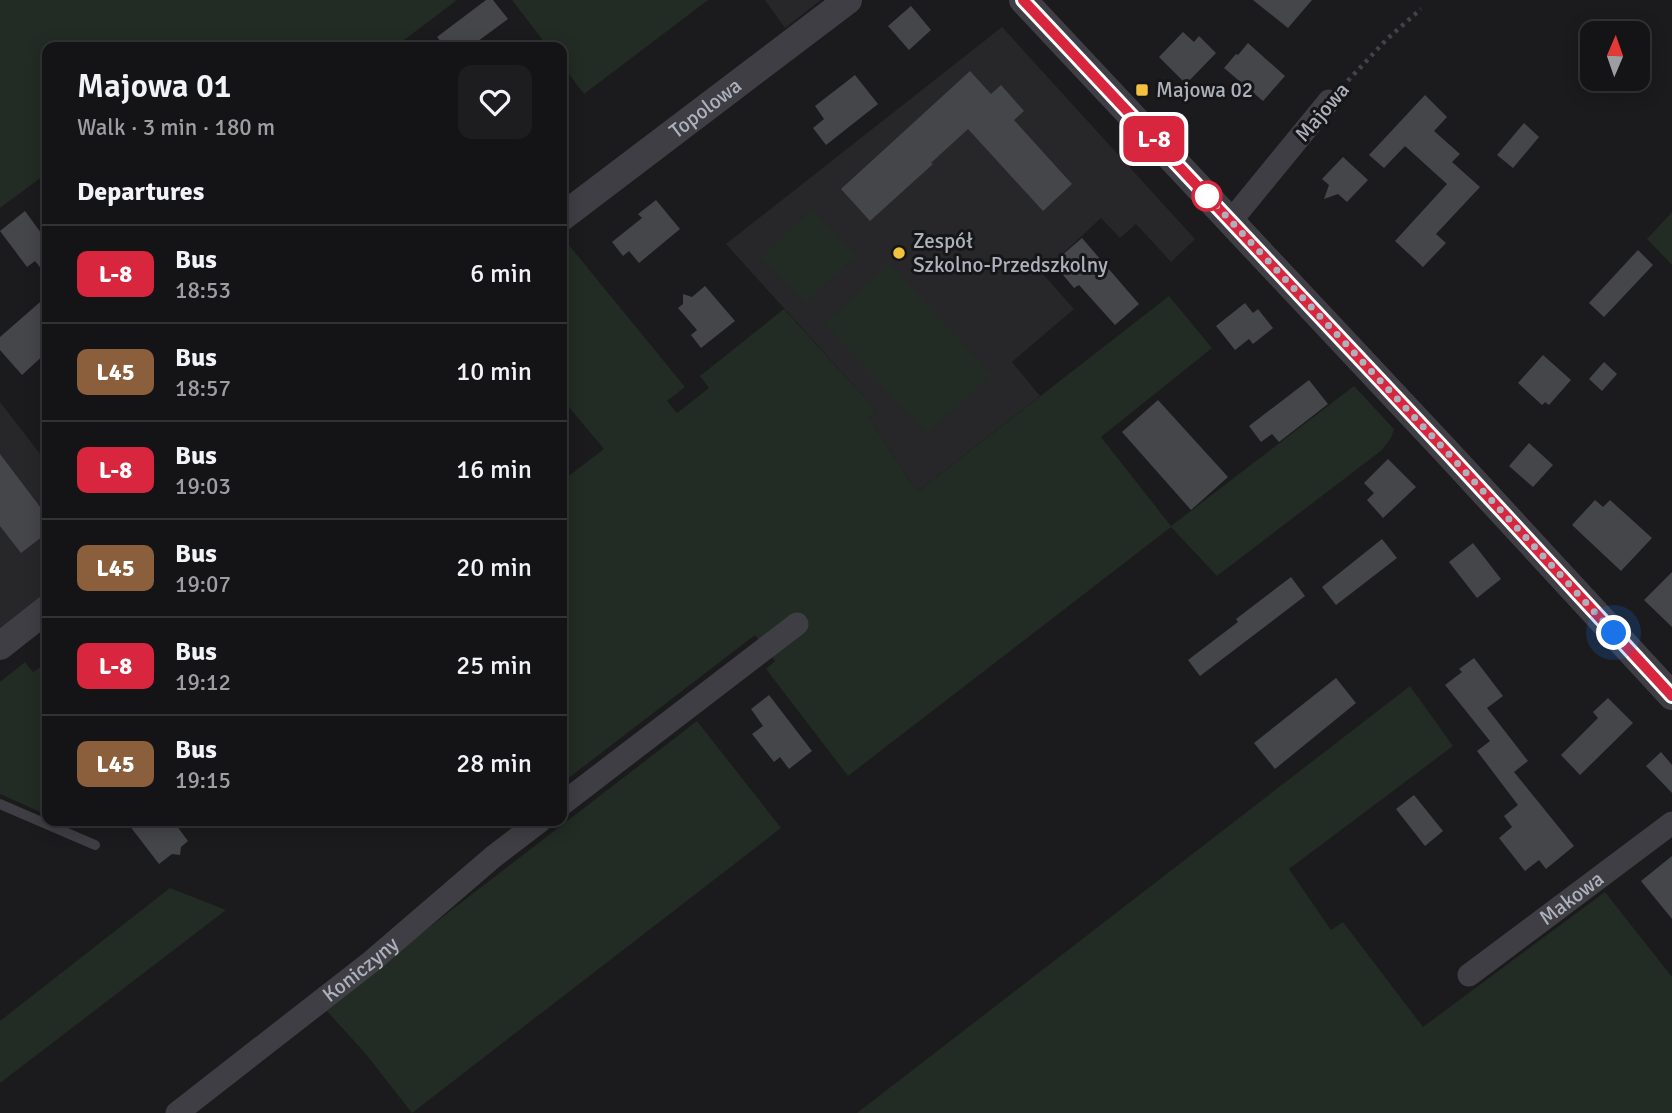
<!DOCTYPE html>
<meta charset="utf-8">
<style>
body{margin:0;font-family:Signika,sans-serif;background:#1d1d1f;color:#f1f3f6;height:100vh;display:flex;flex-direction:column;font-size:26px;white-space:nowrap}
*{box-sizing:border-box;margin:0}
p{font-size:23px;color:#9d9ea1}
.icon{flex:none;width:38px;height:38px;fill:none;stroke:currentColor;stroke-width:2;stroke-linecap:round;stroke-linejoin:round}
.map{position:relative;flex:1;overflow:hidden}
.drawer{position:absolute;left:42px;top:42px;width:525px;height:784px;display:flex;flex-direction:column;background:#141416;border-radius:14px;box-shadow:0 4px 18px #0003,0 0 0 2px #333335}
.drawer>*{flex:none}
.badge{padding:0 14px;border-radius:10px;font-size:24px;line-height:46px}
.needle{width:46px;rotate:2deg}
.fabs{position:absolute;left:1580px;top:21px;display:grid;gap:14px}
.fabs a{display:grid;place-items:center;width:70px;height:70px;border-radius:14px;background:#141416;box-shadow:0 4px 18px #0003,0 0 0 2px #333335;font-size:35px}
.you{position:absolute;width:35px;height:35px;margin:-18px;border:5px solid #fff;border-radius:50%;background:#1a73e8;box-shadow:0 0 0 10px #1a73e833}
.map>.badge{position:absolute;translate:-50% -50%;box-shadow:0 0 0 4px #fff}
h2{padding:0 35px;font-size:26px;line-height:63px}
.round{display:grid;place-items:center;flex:none;width:74px;height:74px;border-radius:14px;background:#1d1d1f}
.summary{display:flex;align-items:center;justify-content:space-between;height:119px;padding:0 35px}
h1{font-size:33px;font-weight:600;line-height:52px}
ul{padding:0;list-style:none}
li{display:flex;align-items:center;gap:21px;height:98px;padding:0 35px;border-top:2px solid #333335}
li div{flex:1}
li b{display:block;font-size:26px}
li em{font-style:normal}
li .badge{min-width:77px;font-weight:700;text-align:center}
.map>svg:first-child{display:block}
.built{fill:#27272a}
.green{fill:#222b24}
.building{fill:#45464a}
.lines{fill:none;stroke-linecap:round;stroke-linejoin:round}
.path{stroke:#424349;stroke-width:4.5;stroke-dasharray:3.5 5;stroke-linecap:butt}
.service{stroke:#3e3e44;stroke-width:10}
.minor{stroke:#3e3e44;stroke-width:23}
.tertiary{stroke:#3e3e44;stroke-width:28}
.line-casing{stroke:#fff;stroke-width:16}
.line{stroke:#d7263d;stroke-width:10}
.walk{stroke:#adb1bc;stroke-width:7;stroke-dasharray:0 12.6}
.poi-dot{fill:#f3c13d;stroke:#161618;stroke-width:2.5}
.stop-dot{fill:#fff;stroke:#d7263d;stroke-width:3.5}
.labels{text-anchor:middle;dominant-baseline:central;stroke-width:6;stroke-linejoin:round;paint-order:stroke}
.poi-label{font-size:21px;fill:#adb1bc;stroke:#161618;text-anchor:start}
.street-label{font-size:21px;fill:#adb1bc;stroke:#161618}
</style>
<div class="map">
<svg width="1672" height="1113" viewBox="0 0 1672 1113">
<rect width="100%" height="100%" fill="#1b1b1d"/>
<g class="built">
<path d="M765,0H821L785,28Z"/>
<path d="M1002,27L1195,239L1171,262L1136,224L1120,238L1101,218L1042,273L1074,309L1012,362L1040,396L917,492L869,417L876,410L726,244Z"/>
<path d="M0,402L47,463V597L0,632Z"/>
</g>
<g class="green">
<path d="M0,0H457L395,47H47V173L0,208Z"/>
<path d="M512,0H708L584,94L562,65V47H548Z"/>
<path d="M811,209L856,256L806,303L761,257Z"/>
<path d="M1672,212V265L1647,239Z"/>
<path d="M568,244L685,387L667,401L677,413L709,388L700,376L784,309L877,411L869,417L917,492L1169,296L1212,348L1101,437L1171,526L1354,386L1394,429L1391,438L1382,450L1217,576L1171,527L848,776L766,669L775,661L755,635L562,783V542L567,538L562,530V481L604,449L562,399V249Z"/>
<path d="M890,264L991,375L927,434L825,323Z"/>
<path d="M25,662L33,672L42,666L47,673V815L0,794V682Z"/>
<path d="M1410,686L1453,746L1289,869L1331,930L1343,922L1423,1027L1605,892L1672,977V1113H857Z"/>
<path d="M697,721L781,828L412,1113L365,1053L324,1008Z"/>
<path d="M170,888L226,910L0,1083V1021Z"/>
</g>
<g class="building">
<path d="M486,0H493L508,19L470,47H445L437,37Z"/>
<path d="M1253,0H1312L1288,28Z"/>
<path d="M911,6L931,30L909,50L888,26Z"/>
<path d="M1183,32L1194,42L1199,36L1216,53L1186,84L1159,57Z"/>
<path d="M1248,43L1285,76L1263,101L1224,68L1236,54L1238,55Z"/>
<path d="M970,71L991,94L1001,85L1024,111L1014,120L1072,184L1043,211L968,129L931,163L933,164L870,221L841,189Z"/>
<path d="M855,75L878,104L826,145L813,128L824,119L815,106Z"/>
<path d="M1425,95L1447,117L1434,131L1460,154L1452,162L1480,187L1436,234L1446,243L1423,267L1395,241L1447,184L1405,146L1384,168L1369,155Z"/>
<path d="M1524,123L1539,137L1513,168L1497,155Z"/>
<path d="M1343,157L1368,180L1347,202L1338,194L1324,199L1329,185L1322,179Z"/>
<path d="M656,200L680,229L639,263L629,251L623,256L612,242L642,218L638,214Z"/>
<path d="M25,211L47,241V276L35,261L27,267L0,231Z"/>
<path d="M1082,238L1139,304L1115,325L1079,285L1074,288L1053,263Z"/>
<path d="M1638,250L1653,265L1604,317L1589,303Z"/>
<path d="M705,286L735,321L701,348L691,335L697,330L678,308L683,304V294L692,297Z"/>
<path d="M47,296V352L22,375L0,350V337Z"/>
<path d="M1245,303L1253,313L1258,309L1273,328L1253,344L1249,339L1235,350L1216,326Z"/>
<path d="M1543,355L1571,380L1549,405L1545,402L1542,405L1518,383Z"/>
<path d="M1604,362L1617,374L1602,391L1589,379Z"/>
<path d="M1309,380L1328,404L1279,442L1272,434L1261,442L1249,426Z"/>
<path d="M1158,400L1228,477L1191,510L1122,432Z"/>
<path d="M1529,443L1553,465L1533,487L1509,466Z"/>
<path d="M0,454L47,516V533L21,553L0,526Z"/>
<path d="M1388,459L1416,487L1383,518L1367,500L1374,493L1364,483Z"/>
<path d="M1595,500L1603,507L1610,500L1652,538L1621,571L1572,525Z"/>
<path d="M1382,539L1397,558L1336,605L1322,587Z"/>
<path d="M1473,543L1501,579L1477,598L1449,562Z"/>
<path d="M1672,572V627L1644,600Z"/>
<path d="M1291,577L1305,596L1200,676L1188,660L1238,622L1236,619Z"/>
<path d="M1474,658L1503,696L1487,708L1528,761L1514,772L1574,846L1546,869L1539,860L1525,871L1499,838L1512,827L1504,816L1518,805L1477,751L1490,741L1445,685L1462,672L1459,669Z"/>
<path d="M1336,678L1356,703L1275,769L1254,743Z"/>
<path d="M769,695L812,751L789,769L780,757L774,762L752,734L763,726L751,709Z"/>
<path d="M1608,698L1633,723L1580,775L1561,755L1598,718L1593,712Z"/>
<path d="M1661,752L1672,765V793L1646,766Z"/>
<path d="M1414,795L1443,831L1425,846L1396,809Z"/>
<path d="M126,821H173L188,841L181,847L180,855L172,854L159,864Z"/>
<path d="M1672,856V919L1641,881Z"/>
</g>
<g class="lines">
<path class="path" d="M1342,87L1387,39L1421,9"/>
<path class="service" d="M0,804L95,845"/>
<g class="minor">
<path d="M1230,222L1329,101"/>
<path d="M562,804L797,624"/>
<path id="s1" d="M1469,975L1672,823"/>
<path id="s2" d="M177,1113L372,961L493,857L540,821"/>
</g>
<g class="tertiary">
<path d="M1023,0L1446,451L1672,696"/>
<path id="s3" d="M562,217L848,0"/>
<path d="M0,646L47,609"/>
</g>
</g>
<g class="lines">
<g class="line-casing">
<path id="line" d="M1023,0L1446,451L1672,696"/>
</g>
<use href="#line" class="line"/>
<path class="walk" d="M1207,196L1199,187L1446,451L1614,633"/>
</g>
<g class="poi-dot">
<rect x="1135" y="83" width="14" height="14" rx="3.5"/>
<circle cx="899" cy="253" r="7"/>
</g>
<circle class="stop-dot" cx="1207" cy="196" r="14"/>
<g class="labels">
<g class="poi-label">
<text x="1156" y="90">Majowa 02</text>
<text x="913" y="241">Zespół<tspan x="913" dy="24">Szkolno-Przedszkolny</tspan></text>
</g>
<g class="street-label">
<text stroke="none"><textPath href="#s3" startOffset="180">Topolowa</textPath></text>
<text transform="translate(1322 112) rotate(-49)">Majowa</text>
<text stroke="none"><textPath href="#s1" startOffset="128">Makowa</textPath></text>
<text stroke="none"><textPath href="#s2" startOffset="233">Koniczyny</textPath></text>
</g>
</g>
</svg>
<div class="fabs">
<a><svg class="needle" viewBox="-14 -14 28 28"><path d="M0-13l5 13h-10z" fill="#e53935"/><path d="M0 13l5-13h-10z" fill="#9d9ea1"/></svg></a>
</div>
<div class="you" style="left:1614px;top:633px"></div>
<b class="badge" style="left:1154px;top:139px;background:#d7263d;color:#fff">L-8</b>
<section class="drawer">
<div class="summary"><div><h1>Majowa 01</h1><p>Walk · 3 min · 180 m</p></div><a class="round"><svg class="icon" aria-label="heart" viewBox="0 0 24 24"><path d="M12 20l-8-8c-3-5 5-10 8-4 3-6 11-1 8 4z"/></svg></a></div>
<h2>Departures</h2>
<ul>
<li><span class="badge" style="background:#d7263d;color:#fff">L-8</span><div><b>Bus</b><p>18:53</p></div><em>6 min</em></li>
<li><span class="badge" style="background:#8b5e3c;color:#fff">L45</span><div><b>Bus</b><p>18:57</p></div><em>10 min</em></li>
<li><span class="badge" style="background:#d7263d;color:#fff">L-8</span><div><b>Bus</b><p>19:03</p></div><em>16 min</em></li>
<li><span class="badge" style="background:#8b5e3c;color:#fff">L45</span><div><b>Bus</b><p>19:07</p></div><em>20 min</em></li>
<li><span class="badge" style="background:#d7263d;color:#fff">L-8</span><div><b>Bus</b><p>19:12</p></div><em>25 min</em></li>
<li><span class="badge" style="background:#8b5e3c;color:#fff">L45</span><div><b>Bus</b><p>19:15</p></div><em>28 min</em></li>
</ul>
</section>
</div>
